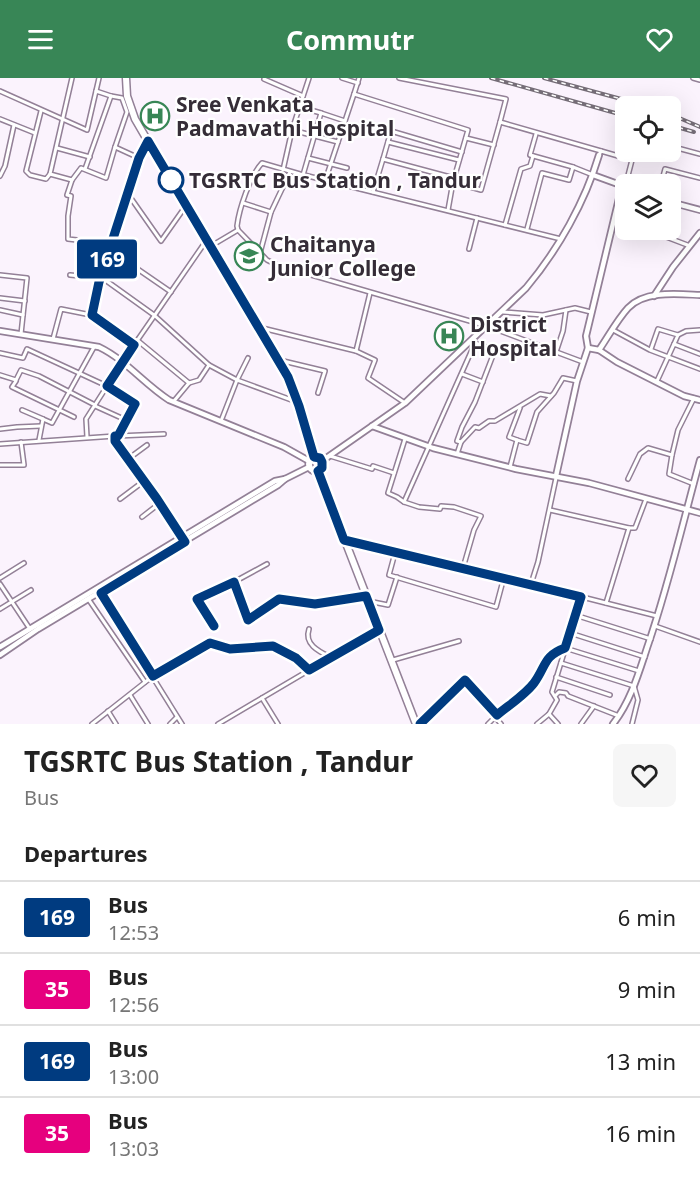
<!DOCTYPE html>
<style>
body{margin:0;font-family:"Noto Sans",sans-serif;background:#f6f6f6;color:#222;height:100vh;display:flex;flex-direction:column;font-size:22px;white-space:nowrap}
*{box-sizing:border-box;margin:0}
p{font-size:20px;color:#767676}
.icon{flex:none;width:33px;height:33px;fill:none;stroke:currentColor;stroke-width:2;stroke-linecap:round;stroke-linejoin:round}
.map{position:relative;height:646px;overflow:hidden}
.side{display:flex;flex-direction:column;background:#fff;flex:1}
.side>*{flex:none}
.badge{padding:0 12px;border-radius:4px;font-size:21px;line-height:39px}
.buttons{position:absolute;left:615px;top:18px;display:grid;gap:12px}
.buttons a{display:grid;place-items:center;width:66px;height:66px;border-radius:9px;background:#fff;box-shadow:0 6px 24px #0002;font-size:30px}
.map>.badge{position:absolute;translate:-50% -50%;box-shadow:0 0 0 3px #fff}
h2{padding:0 24px;font-size:22px;line-height:54px}
.round{display:grid;place-items:center;flex:none;width:63px;height:63px;border-radius:9px;background:#f6f6f6}
.overview{display:flex;align-items:center;justify-content:space-between;height:102px;padding:0 24px}
h1{font-size:28px;font-weight:700;line-height:45px}
ul{padding:0;list-style:none}
li{display:flex;align-items:center;gap:18px;height:72px;padding:0 24px;border-top:2px solid #e0e0e0}
li div{flex:1}
li b{display:block;font-size:22px}
li em{font-style:normal}
li .badge{min-width:66px;font-weight:700;text-align:center}
header{display:flex;justify-content:space-between;align-items:center;height:78px;padding:0 24px;background:#388656;color:#fff;font-size:27px;font-weight:700}
.map>svg:first-child{display:block}
.lines{fill:none;stroke-linecap:round;stroke-linejoin:round}
.street-casing{stroke:#938097;stroke-width:6}
.secondary-casing{stroke:#938097;stroke-width:8}
.highway-casing{stroke:#938097;stroke-width:9}
.street{stroke:#fff;stroke-width:3}
.secondary{stroke:#fff;stroke-width:4.5}
.highway{stroke:#fff;stroke-width:6}
.rail-casing{stroke:#756d77;stroke-width:4}
.rail{stroke:#fff;stroke-width:1.5;stroke-dasharray:4.5;stroke-linecap:butt}
.line-casing{stroke:#fff;stroke-width:14}
.line{stroke:#003b80;stroke-width:9}
.stop-dot{fill:#fff;stroke:#003b80;stroke-width:3}
.labels{text-anchor:middle;dominant-baseline:central;stroke-width:4.5;stroke-linejoin:round;paint-order:stroke}
.poi-label{font-size:21px;font-weight:bold;fill:#352d37;stroke:#fff;text-anchor:start}
.stop-label{font-size:21px;font-weight:bold;fill:#352d37;stroke:#fff;text-anchor:start}
</style>
<header><svg class="icon" aria-label="menu" viewBox="0 0 24 24"><path d="M4 6h16M4 12h16M4 18h16"/></svg>Commutr<svg class="icon" aria-label="heart" viewBox="0 0 24 24"><path d="M12 20l-8-8c-3-5 5-10 8-4 3-6 11-1 8 4z"/></svg></header>
<div class="map">
<svg width="700" height="646" viewBox="0 0 700 646">
<rect width="100%" height="100%" fill="#fbf3fd"/>
<g class="lines">
<g class="street-casing">
<g id="street">
<path d="M342,0L358,5"/>
<path d="M399,0L506,21L500,44L601,73"/>
<path d="M693,0L700,2"/>
<path d="M264,1L303,18"/>
<path d="M0,13L87,52L96,13L111,18"/>
<path d="M96,13L99,0"/>
<path d="M354,16L359,0"/>
<path d="M300,29L321,35"/>
<path d="M41,33L26,93L30,97L46,101L50,96"/>
<path d="M0,41L35,55"/>
<path d="M292,52L338,64"/>
<path d="M536,56L530,77L573,89"/>
<path d="M466,60L494,67"/>
<path d="M388,64L459,82"/>
<path d="M670,68L700,76"/>
<path d="M57,70L90,79"/>
<path d="M600,75L601,73L632,82L625,109"/>
<path d="M308,80L347,90"/>
<path d="M383,81L391,53L462,74"/>
<path d="M85,91L111,18L122,20L127,34L115,69"/>
<path d="M283,92L292,52L309,0"/>
<path d="M303,97L321,35L345,43"/>
<path d="M0,98L5,88L14,47"/>
<path d="M72,102L50,96L72,0"/>
<path d="M325,103L354,16L468,52L453,104"/>
<path d="M661,106L665,91L700,100"/>
<path d="M373,114L383,81L454,100"/>
<path d="M128,116L161,163L185,129"/>
<path d="M243,125L271,134L290,94"/>
<path d="M448,132L453,104L481,112L500,44"/>
<path d="M505,147L521,91L530,88L533,78"/>
<path d="M527,151L542,95L569,102L573,89L593,97"/>
<path d="M648,152L690,168"/>
<path d="M561,161L300,96L262,85C250,98 239,131 237,148L238,152L267,182L277,187L487,248L583,284"/>
<path d="M112,166L68,161V138L71,118L67,117L72,102L81,90L106,100L115,69L139,80"/>
<path d="M211,168L238,152"/>
<path d="M469,171L477,140"/>
<path d="M110,172L171,214"/>
<path d="M260,175L271,134"/>
<path d="M0,197L27,200L21,256"/>
<path d="M70,197L101,200"/>
<path d="M101,199L154,237L209,287L237,302L221,343"/>
<path d="M0,220L25,223"/>
<path d="M0,232L23,237"/>
<path d="M503,234L543,237L575,230L591,234"/>
<path d="M91,237L134,267"/>
<path d="M262,250L356,273L370,215"/>
<path d="M613,252L650,272L700,291"/>
<path d="M678,257L686,253L700,252"/>
<path d="M53,261L61,231L91,237L99,204L139,80L147,65"/>
<path d="M137,262L189,305L174,323"/>
<path d="M651,271L658,251L678,257L674,266"/>
<path d="M356,273L375,282L368,300L405,325"/>
<path d="M556,274L563,253L566,232"/>
<path d="M0,275L23,280L27,271L107,308L135,326L118,358"/>
<path d="M248,280L237,302L297,324"/>
<path d="M279,282L325,293L318,315"/>
<path d="M462,296L483,304"/>
<path d="M0,297L16,302L21,292L39,298L95,327"/>
<path d="M16,303L12,309L74,339"/>
<path d="M657,303L674,266L700,276"/>
<path d="M189,305L199,302L209,287"/>
<path d="M95,328L126,342"/>
<path d="M22,332L43,341"/>
<path d="M0,351L17,349L41,348"/>
<path d="M117,358L164,356"/>
<path d="M87,359L86,341L123,283L206,163"/>
<path d="M405,361L388,415L397,419L404,424L475,265"/>
<path d="M39,362L43,341L52,345L94,269"/>
<path d="M517,362L509,359L520,330"/>
<path d="M461,364L457,363L462,349L475,324L495,272L475,265"/>
<path d="M0,366L115,358V363L157,421L183,460"/>
<path d="M457,376L461,364L475,349L479,350L489,343H495L540,316L551,318"/>
<path d="M672,377L669,396L694,406"/>
<path d="M330,378L372,391L373,388L394,395"/>
<path d="M128,381L147,367"/>
<path d="M0,387H24L21,364"/>
<path d="M510,389L517,362L527,365L537,334L554,315L563,300L577,303"/>
<path d="M628,401L640,376L648,370L672,377L678,352L694,320"/>
<path d="M120,421L144,403"/>
<path d="M404,424L419,429L440,431L441,428L454,429L481,438L474,452L463,490"/>
<path d="M550,432L629,450"/>
<path d="M142,439L160,425"/>
<path d="M346,462L531,506L538,484L556,400"/>
<path d="M395,475L389,497L496,529L504,499"/>
<path d="M267,486L234,504L248,541L279,521L315,526L366,518"/>
<path d="M0,500L24,485"/>
<path d="M0,506L30,551"/>
<path d="M531,506L657,538"/>
<path d="M99,513L182,646"/>
<path d="M89,522L145,604"/>
<path d="M368,523L388,527L397,499"/>
<path d="M606,525L629,450H635L646,421"/>
<path d="M0,531L31,512"/>
<path d="M575,537L651,561"/>
<path d="M214,548L197,521L234,504"/>
<path d="M655,548L700,564"/>
<path d="M309,551C304,566 318,573 330,579"/>
<path d="M570,555L645,579"/>
<path d="M393,582L459,563"/>
<path d="M561,585L634,608L638,622L632,646"/>
<path d="M556,599L610,617"/>
<path d="M130,617L148,646"/>
<path d="M555,618L559,614L566,615L568,618L619,638"/>
<path d="M262,620L278,646"/>
<path d="M108,633L116,646"/>
<path d="M495,639L501,646"/>
<path d="M92,646L153,598L210,565L230,571L273,568L296,580L309,592"/>
<path d="M170,646L177,639"/>
<path d="M218,646L379,551"/>
<path d="M420,646L465,602L497,637C509,627 526,617 534,605C546,589 542,579 565,570L639,593"/>
<path d="M488,646L497,637"/>
<path d="M537,646L549,636"/>
<path d="M558,646L549,636L557,622L552,614L581,519"/>
<path d="M581,646L594,628"/>
</g>
</g>
<g class="secondary-casing">
<g id="secondary">
<path d="M593,97L626,109"/>
<path d="M670,124L700,132"/>
<path d="M654,218L673,189L700,155"/>
<path d="M0,253L99,269C126,282 144,306 169,322L284,369L309,383"/>
<path d="M588,270L599,272L617,284L684,318L700,322"/>
<path d="M599,272C608,259 617,242 628,230C645,212 678,216 700,217"/>
<path d="M372,348L433,370L516,391L589,405L700,435"/>
<path d="M322,383L405,325L526,210C558,172 585,124 599,77"/>
<path d="M556,398L577,303L588,270L586,258L622,108"/>
<path d="M0,569L275,403L285,401L309,389"/>
<path d="M0,577L38,551L278,407L285,401"/>
<path d="M613,646C631,623 639,594 648,567C669,506 683,444 700,382"/>
</g>
</g>
<g class="highway-casing">
<g id="highway">
<path d="M126,0L127,18L135,41L206,163L245,224L288,299L299,328L314,379"/>
<circle cx="316" cy="386" r="7"/>
<path d="M318,393L416,646"/>
</g>
</g>
<use href="#street" class="street"/>
<use href="#secondary" class="secondary"/>
<use href="#highway" class="highway"/>
<g class="rail-casing">
<g id="rail">
<path d="M491,0L626,38"/>
<path d="M544,0L647,28"/>
<path d="M670,36L700,49"/>
<path d="M670,47L694,54"/>
</g>
</g>
<use href="#rail" class="rail"/>
</g>
<g class="lines">
<g class="line-casing">
<path id="line" d="M214,548L197,521L234,504L248,542L279,521L315,526L366,518L379,552L309,592L296,580L273,568L230,571L210,565L153,598L101,515L185,464L157,421L115,363V358H118L135,326L107,308L134,267L92,237L99,204L139,80L148,63L288,299L299,328L314,379L320,380L322,384V390L318,393L344,462L581,519L565,570C543,578 546,589 534,605C525,617 509,627 497,637L465,602L420,646"/>
</g>
<use href="#line" class="line"/>
</g>
<defs>
<g id="hospital-ring" transform="scale(1.5)"><circle r="9.5" fill="#fff" stroke="#388656" stroke-width="1.5"/><path d="M-5-5h3v3.5h4V-5h3V5h-3V1.5h-4V5h-3Z" fill="#388656"/></g>
<g id="university-ring" transform="scale(1.5)"><circle r="9.5" fill="#fff" stroke="#388656" stroke-width="1.5"/><path d="M0-5L7-2L0 1L-7-2ZM-4 1L0 2.5L4 1V4Q0 6-4 4Z" fill="#388656"/></g>
</defs>
<g fill-rule="evenodd">
<use href="#hospital-ring" x="155" y="38"/>
<use href="#university-ring" x="249" y="178"/>
<use href="#hospital-ring" x="449" y="258"/>
</g>
<circle class="stop-dot" cx="171" cy="102" r="12"/>
<g class="labels">
<g class="poi-label">
<text x="176" y="26">Sree Venkata<tspan x="176" dy="24">Padmavathi Hospital</tspan></text>
<text x="270" y="166">Chaitanya<tspan x="270" dy="24">Junior College</tspan></text>
<text x="470" y="246">District<tspan x="470" dy="24">Hospital</tspan></text>
</g>
<g class="stop-label">
<text x="189" y="102">TGSRTC Bus Station , Tandur</text>
</g>
</g>
</svg>
<div class="buttons">
<a><svg class="icon" aria-label="locate" viewBox="0 0 24 24"><circle cx="12" cy="12" r="6"/><path d="M12 2v4M12 18v4M2 12h4M18 12h4"/></svg></a>
<a><svg class="icon" aria-label="layers" viewBox="0 0 24 24"><path d="M12 4l9 5-9 5-9-5zM3 14l9 5 9-5"/></svg></a>
</div>
<b class="badge" style="left:107px;top:181px;background:#003b80;color:#fff">169</b>
</div>
<section class="side">
<div class="overview"><div><h1>TGSRTC Bus Station , Tandur</h1><p>Bus</p></div><a class="round"><svg class="icon" aria-label="heart" viewBox="0 0 24 24"><path d="M12 20l-8-8c-3-5 5-10 8-4 3-6 11-1 8 4z"/></svg></a></div>
<h2>Departures</h2>
<ul>
<li><span class="badge" style="background:#003b80;color:#fff">169</span><div><b>Bus</b><p>12:53</p></div><em>6 min</em></li>
<li><span class="badge" style="background:#e6007e;color:#fff">35</span><div><b>Bus</b><p>12:56</p></div><em>9 min</em></li>
<li><span class="badge" style="background:#003b80;color:#fff">169</span><div><b>Bus</b><p>13:00</p></div><em>13 min</em></li>
<li><span class="badge" style="background:#e6007e;color:#fff">35</span><div><b>Bus</b><p>13:03</p></div><em>16 min</em></li>
</ul>
</section>
